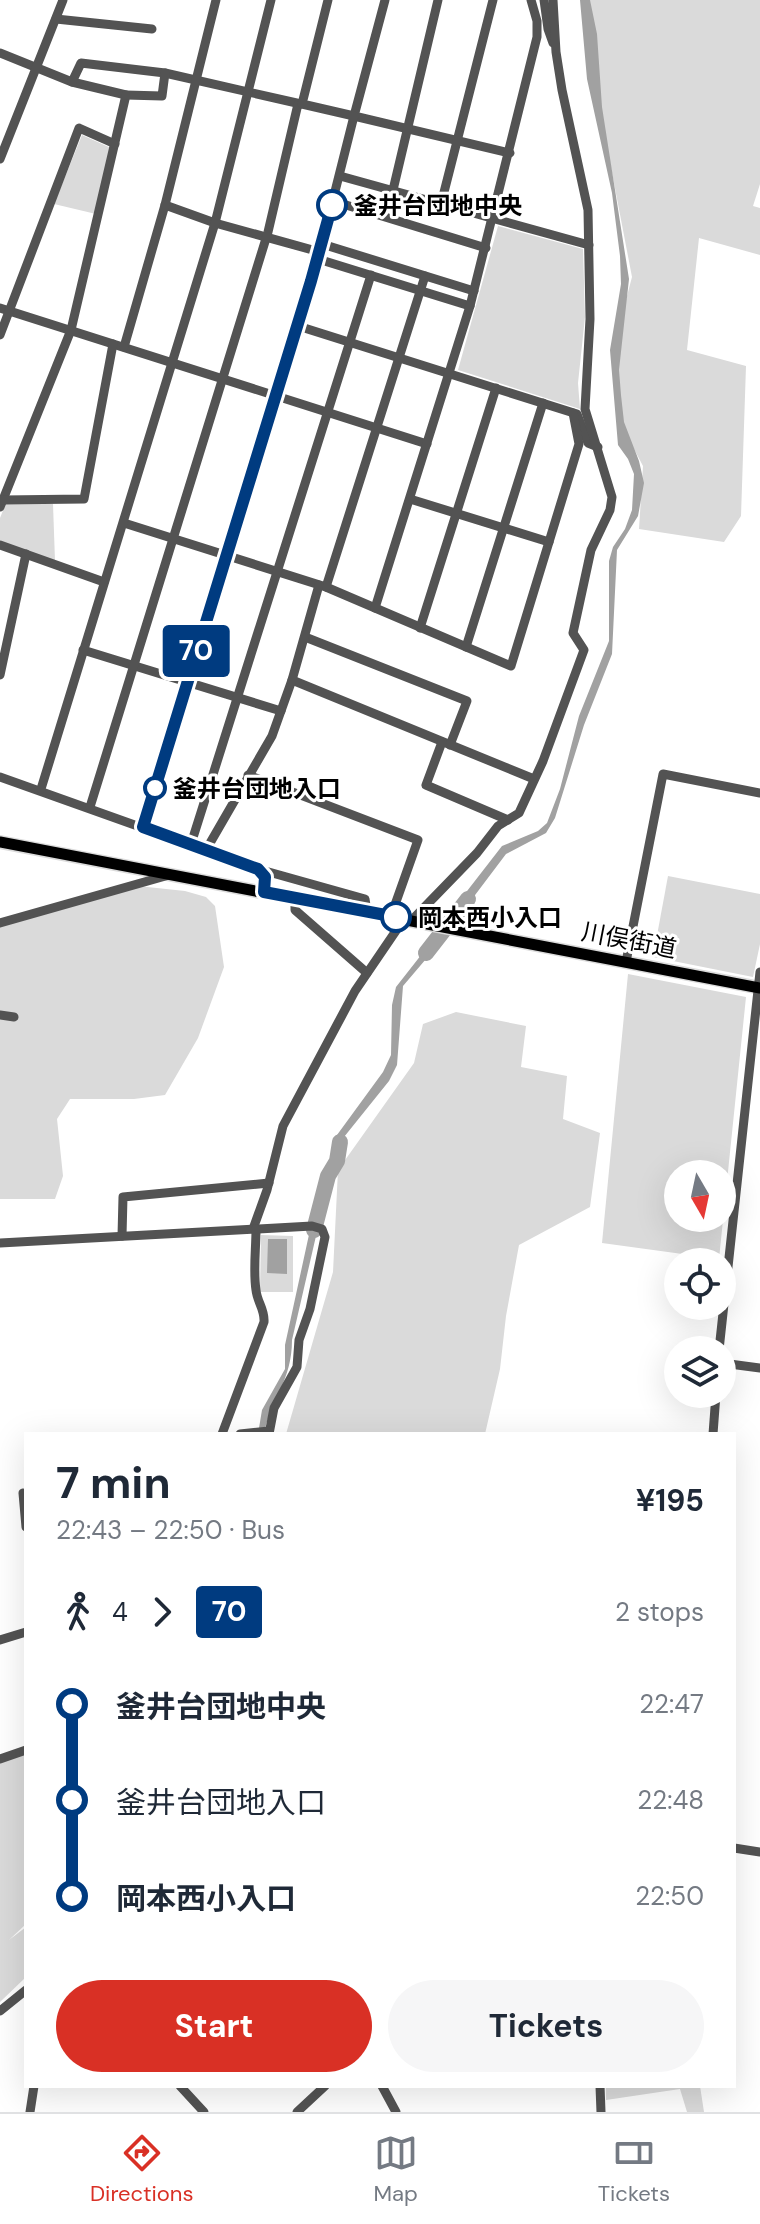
<!DOCTYPE html>
<meta charset="utf-8">
<style>
body{margin:0;font-family:"DM Sans","Noto Sans JP",sans-serif;background:#f6f6f7;color:#1f2937;height:100vh;display:flex;flex-direction:column;font-size:30px;white-space:nowrap}
*{box-sizing:border-box;margin:0}
p{font-size:26px;color:#747a83}
.icon{flex:none;width:44px;height:44px;fill:none;stroke:currentColor;stroke-width:2;stroke-linecap:round;stroke-linejoin:round}
.map{position:relative;flex:1;overflow:hidden}
.side{position:absolute;left:24px;top:1432px;width:712px;height:656px;display:flex;flex-direction:column;background:#fff;border-radius:0px;box-shadow:0 8px 32px #0002}
.side>*{flex:none}
.badge{padding:0 16px;border-radius:6px;font-size:28px;line-height:52px}
.needle{width:52px;rotate:171deg}
.buttons{position:absolute;left:664px;top:1160px;display:grid;gap:16px}
.buttons a{display:grid;place-items:center;width:72px;height:72px;border-radius:50%;background:#fff;box-shadow:0 8px 32px #0002;font-size:40px}
.map>.badge{position:absolute;translate:-50% -50%;box-shadow:0 0 0 4px #fff}
.legs{display:flex;align-items:center;gap:12px;height:88px;padding:0 32px;font-size:26px}
.legs p{margin-inline-start:auto}
.head{display:flex;align-items:center;justify-content:space-between;height:136px;padding:0 32px}
h1{font-size:44px;font-weight:700;line-height:60px}
.primary-button{display:flex;gap:16px;margin-top:auto;padding:16px 32px}
.primary-button a{flex:1;height:92px;border-radius:48px;background:#d93025;color:#fff;font-size:32px;font-weight:700;line-height:92px;text-align:center}
.primary-button a+a{background:#f6f6f7;color:#1f2937}
ul{padding:0 32px;list-style:none}
li{display:flex;align-items:center;gap:28px;height:96px;font-size:30px}
li i{display:grid;place-items:center;width:12px;height:100%;margin:0 10px;background:currentColor}
li i::after{content:'';width:20px;height:20px;margin:-10px;border:6px solid;border-radius:50%;background:#fff}
li p{margin-inline-start:auto}
li:first-child i{background:linear-gradient(#0000 50%,currentColor 0)}
li:last-child i{background:linear-gradient(currentColor 50%,#0000 0)}
.menu{display:flex;justify-content:space-around;align-items:center;height:112px;border-top:2px solid #e0e1e3;background:#fff;font-size:22px;color:#747a83}
.menu a{display:grid;justify-items:center;gap:4px}
.menu .on{color:#d93025}
.map>svg:first-child{display:block}
.green{fill:#dadada;fill-rule:evenodd}
.water{fill:#a1a1a1}
.lines{fill:none;stroke-linecap:round;stroke-linejoin:round}
.river{stroke:#a1a1a1;stroke-width:16}
.major-casing{stroke:#dbdbdb;stroke-width:14}
.minor{stroke:#535353;stroke-width:9}
.major{stroke:#000;stroke-width:11}
.line-1-casing{stroke:#fff;stroke-width:18}
.line-1{stroke:#003b80;stroke-width:12}
.stop-1-dot{fill:#fff;stroke:#003b80;stroke-width:4}
.labels{text-anchor:middle;dominant-baseline:central;stroke-width:6;stroke-linejoin:round;paint-order:stroke}
.stop-label{font-size:24px;font-weight:bold;fill:#000;stroke:#fff;text-anchor:start}
.street-label{font-size:24px;fill:#000;stroke:#fff}
</style>
<div class="map">
<svg width="760" height="2112" viewBox="0 0 760 2112">
<rect width="100%" height="100%" fill="#fff"/>
<g class="green">
<path d="M588,0H760V184L753,206L760,208V255L699,238L687,350L746,366L741,516L724,542L639,529L643,466L617,417L618,330L632,277L600,110Z"/>
<path d="M82,135L111,148L96,214L54,204Z"/>
<path d="M498,226L583,249L585,317L578,383L580,409L458,370Z"/>
<path d="M6,503L53,504L55,561L0,542V518Z"/>
<path d="M668,876L760,894V944L753,977L653,957Z"/>
<path d="M138,886L185,891L206,897L215,906L224,967L198,1038L165,1095L134,1099H70L57,1119L63,1176L55,1199H0V925Z"/>
<path d="M628,974L746,997L719,1259L602,1243ZM678,1174H722V1218H678Z"/>
<path d="M456,1012L526,1026L521,1067L567,1076L563,1119L600,1133L590,1207L519,1245L506,1316L500,1369L485,1434H286L333,1272L338,1170L414,1063L423,1024Z"/>
<path d="M261,1235L293,1236V1292H260Z"/>
<path d="M26,1750V1924L9,1940L26,1927V1977L0,2002V1759Z"/>
<path d="M606,2086H700L704,2112H687L680,2089L606,2100Z"/>
</g>
<g class="water">
<path d="M580,0H590L597,34L602,107L629,279L619,370L621,395L624,422L639,461L644,483L638,516L617,550L612,654L584,725L555,818L546,833L506,854L460,915L450,913L502,846L538,831L547,823L560,789L579,716L609,641V561L613,547L625,529L632,510L634,474L628,459L618,445L610,350L621,284L620,256L612,193L587,79Z"/>
<path d="M436,936L443,939L403,986L397,1065L389,1081L344,1137L339,1163L331,1161L337,1135L383,1072L391,1055L392,1005L396,987Z"/>
<path d="M315,1207L322,1210L292,1340C292,1381 271,1398 264,1434H258L262,1410L285,1369V1345Z"/>
<path d="M268,1239H287V1274L267,1273Z"/>
</g>
<g class="lines">
<g class="river">
<path d="M426,953L468,899"/>
<path d="M314,1230L328,1176L337,1161L340,1142"/>
</g>
<g class="major-casing">
<path id="major" d="M0,842L760,988"/>
</g>
<g class="minor">
<path d="M385,0L354,116L510,153"/>
<path d="M544,0L548,29L553,43"/>
<path d="M56,19L152,29"/>
<path d="M0,53L72,82L126,95L71,330L0,507"/>
<path d="M72,82L81,63L165,73L301,104"/>
<path d="M126,95L162,96L165,73"/>
<path d="M0,159L63,0"/>
<path d="M340,176L589,245"/>
<path d="M393,190L438,0"/>
<path d="M333,201L486,248"/>
<path d="M441,204L493,0"/>
<path d="M165,205L215,223L320,252"/>
<path d="M322,244L474,291"/>
<path d="M318,259L470,306"/>
<path d="M0,308L427,444"/>
<path d="M298,326L577,414L588,443L598,447"/>
<path d="M0,335L79,128L115,144"/>
<path d="M124,347L165,205L216,0"/>
<path d="M410,499L549,542"/>
<path d="M3,500L84,499L113,344"/>
<path d="M124,523L326,587L511,666L579,444L573,413"/>
<path d="M0,545L104,582"/>
<path d="M326,587L425,276"/>
<path d="M375,608L470,306L537,37V21L531,0"/>
<path d="M420,628L496,388"/>
<path d="M305,637L467,701L450,745"/>
<path d="M466,647L543,403"/>
<path d="M83,650L281,711"/>
<path d="M0,675L26,554"/>
<path d="M292,680L534,779"/>
<path d="M442,742L426,785L508,820"/>
<path d="M248,775L418,840L391,916"/>
<path d="M0,777L258,869L265,877L264,892"/>
<path d="M41,789L215,223L271,0"/>
<path d="M90,807L268,232L298,104"/>
<path d="M143,827L318,259L354,116L302,104L328,0"/>
<path d="M191,844L371,275"/>
<path d="M206,850L272,736L292,680L319,585"/>
<path d="M258,869L365,899L367,912"/>
<path d="M295,898V910L367,973"/>
<path d="M412,920L477,853L498,826L519,813L543,761L584,650L573,633L591,550L610,510L612,497L585,409L590,319L588,210L562,90L556,52L553,0"/>
<path d="M0,923L169,875"/>
<path d="M626,962L663,774L760,793"/>
<path d="M0,1015L14,1017"/>
<path d="M253,1229L267,1190L283,1126L355,991L404,919"/>
<path d="M122,1236L123,1197L269,1183"/>
<path d="M0,1243L312,1226L322,1229L325,1237L310,1309L299,1340L297,1367L274,1408L269,1434"/>
<path d="M719,1350L760,972"/>
<path d="M722,1363L760,1368"/>
<path d="M222,1434L264,1322C265,1309 257,1302 256,1290C253,1271 256,1249 256,1229"/>
<path d="M240,1434L269,1431"/>
<path d="M713,1434L716,1394"/>
<path d="M23,1493L26,1527"/>
<path d="M0,1640L26,1632"/>
<path d="M0,1759L26,1750"/>
<path d="M734,1848L760,1852"/>
<path d="M0,2011L26,1990"/>
<path d="M180,2086L204,2112"/>
<path d="M382,2086L396,2112"/>
<path d="M600,2086L601,2112"/>
<path d="M30,2112L34,2086"/>
<path d="M297,2112L325,2086"/>
</g>
<use href="#major" class="major"/>
</g>
<g class="lines">
<g class="line-1-casing">
<path id="line-1" d="M332,205L311,281L143,827L258,869L265,877L264,892L396,917"/>
</g>
<use href="#line-1" class="line-1"/>
</g>
<g class="stop-1-dot">
<circle cx="332" cy="205" r="14"/>
<circle cx="155" cy="788" r="10"/>
<circle cx="396" cy="917" r="14"/>
</g>
<g class="labels">
<g class="stop-label">
<text x="354" y="205">釜井台団地中央</text>
<text x="173" y="788">釜井台団地入口</text>
<text x="418" y="917">岡本西小入口</text>
</g>
<g class="street-label">
<text transform="translate(629 940) rotate(11)">川俣街道</text>
</g>
</g>
</svg>
<div class="buttons">
<a><svg class="needle" viewBox="-14 -14 28 28"><path d="M0-13l5 13h-10z" fill="#e53935"/><path d="M0 13l5-13h-10z" fill="#747a83"/></svg></a>
<a><svg class="icon" aria-label="locate" viewBox="0 0 24 24"><circle cx="12" cy="12" r="6"/><path d="M12 2v4M12 18v4M2 12h4M18 12h4"/></svg></a>
<a><svg class="icon" aria-label="layers" viewBox="0 0 24 24"><path d="M12 4l9 5-9 5-9-5zM3 14l9 5 9-5"/></svg></a>
</div>
<b class="badge" style="left:196px;top:651px;background:#003b80;color:#fff">70</b>
<section class="side">
<div class="head"><div><h1>7 min</h1><p>22:43 – 22:50 · Bus</p></div><b>¥195</b></div>
<div class="legs"><svg class="icon" aria-label="walk" viewBox="0 0 24 24"><circle cx="13" cy="4" r="2"/><path d="M13 8l-2 6 4 7M11 14l-3 7M7 12l3-4h3l4 4"/></svg>4<svg class="icon" aria-label="forward" viewBox="0 0 24 24"><path d="M9 5l7 7-7 7"/></svg><b class="badge" style="background:#003b80;color:#fff">70</b><p>2 stops</p></div>
<ul>
<li><i style="color:#003b80"></i><b>釜井台団地中央</b><p>22:47</p></li>
<li><i style="color:#003b80"></i><span>釜井台団地入口</span><p>22:48</p></li>
<li><i style="color:#003b80"></i><b>岡本西小入口</b><p>22:50</p></li>
</ul>
<div class="primary-button"><a>Start</a><a>Tickets</a></div>
</section>
</div>
<nav class="menu">
<a class="on"><svg class="icon" aria-label="directions" viewBox="0 0 24 24"><path d="M12 3l9 9-9 9-9-9zM9 14v-3h6M13 9l2 2-2 2"/></svg>Directions</a>
<a><svg class="icon" aria-label="map" viewBox="0 0 24 24"><path d="M3 6l6-2 6 2 6-2v14l-6 2-6-2-6 2zM9 4v14M15 6v14"/></svg>Map</a>
<a><svg class="icon" aria-label="tickets" viewBox="0 0 24 24"><path d="M3 7h18v10H3zM15 7v10"/></svg>Tickets</a>
</nav>
